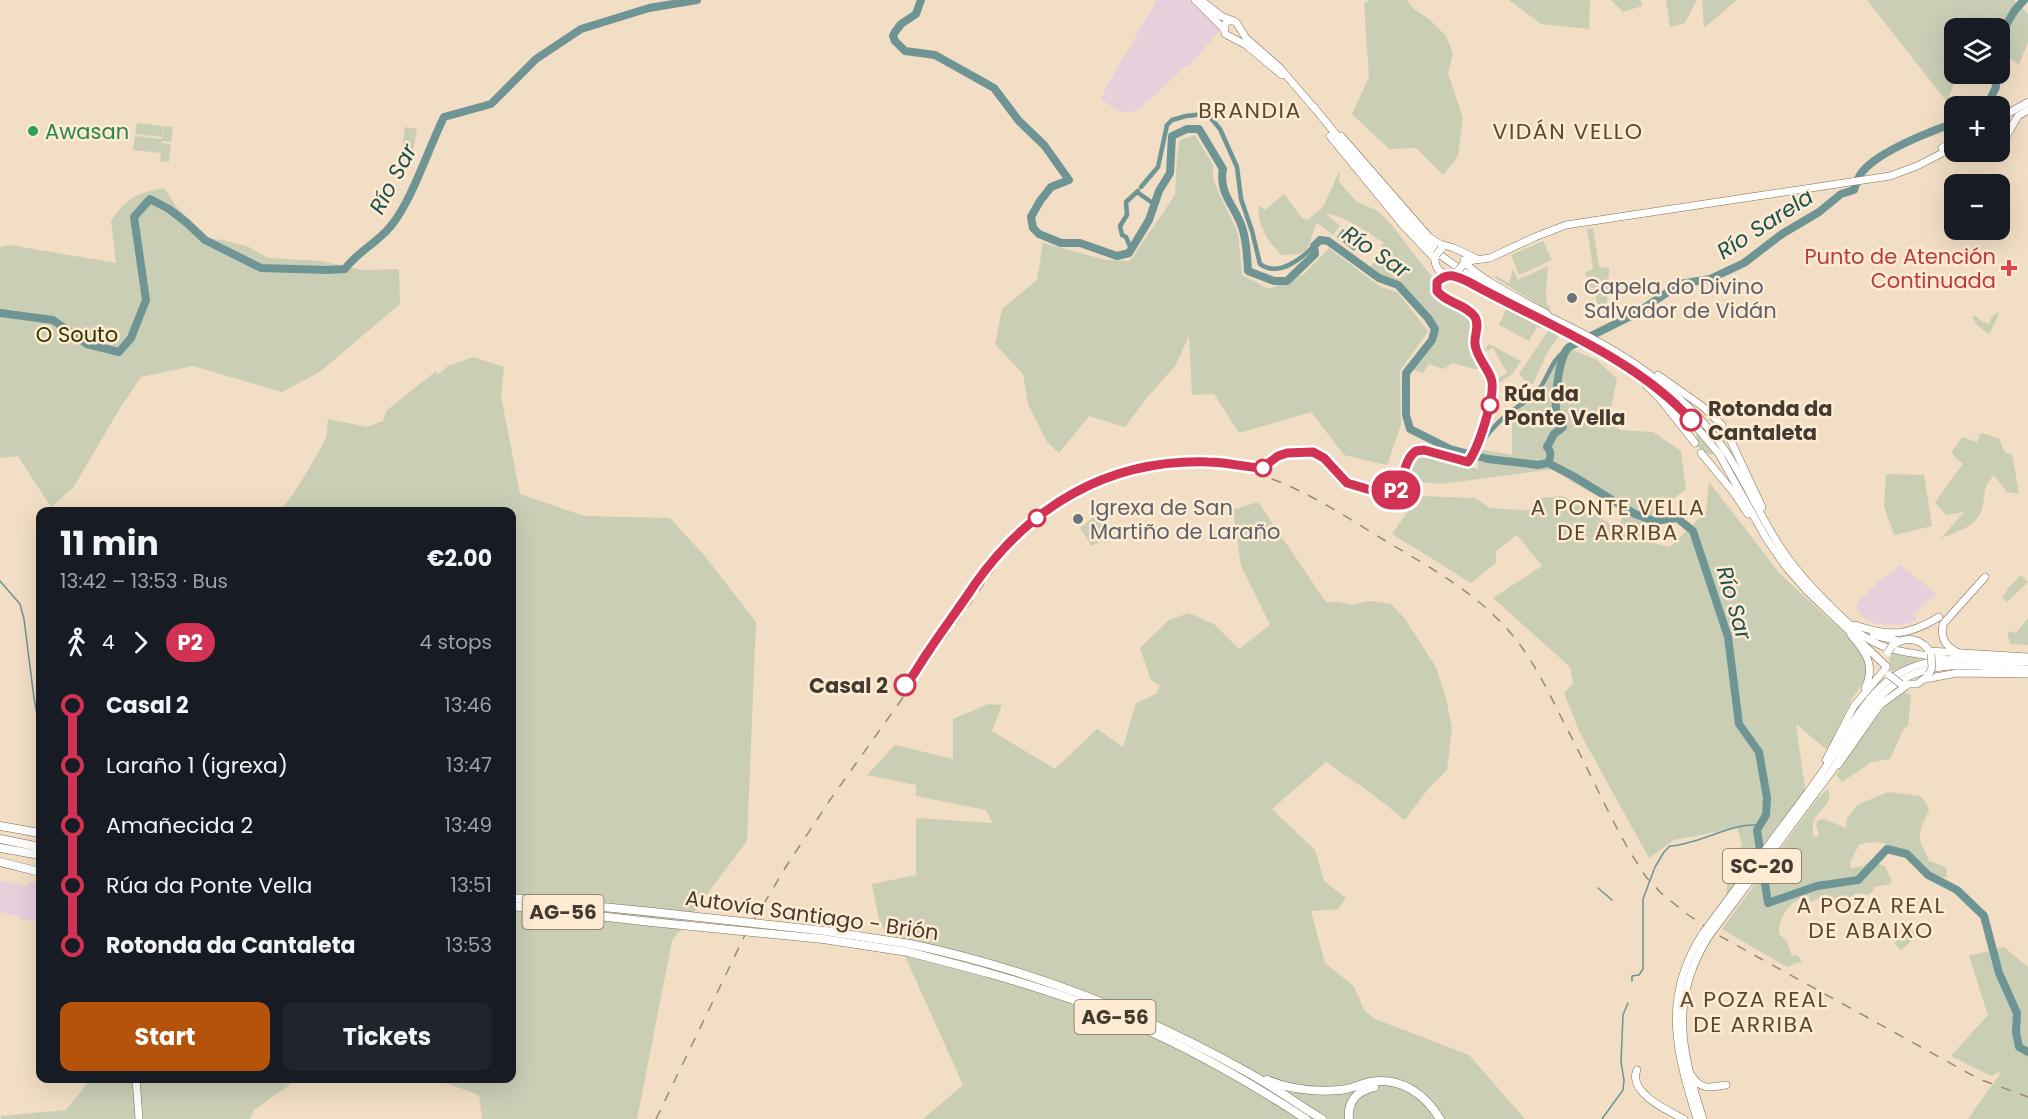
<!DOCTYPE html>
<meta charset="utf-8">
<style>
body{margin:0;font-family:Poppins,sans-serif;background:#20242c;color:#f1f3f6;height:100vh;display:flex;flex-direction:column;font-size:22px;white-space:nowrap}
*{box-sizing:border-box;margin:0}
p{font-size:20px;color:#9ea1a6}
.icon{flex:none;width:33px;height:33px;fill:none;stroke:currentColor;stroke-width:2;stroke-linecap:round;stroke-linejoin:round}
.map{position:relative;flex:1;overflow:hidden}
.panel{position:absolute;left:36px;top:507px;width:480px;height:576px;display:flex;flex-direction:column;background:#171b24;border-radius:12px;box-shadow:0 6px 24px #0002}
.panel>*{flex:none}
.badge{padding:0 12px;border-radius:20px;font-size:21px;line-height:39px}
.tools{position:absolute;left:1944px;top:18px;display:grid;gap:12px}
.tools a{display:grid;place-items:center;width:66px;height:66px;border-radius:12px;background:#171b24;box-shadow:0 6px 24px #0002;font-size:30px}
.map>.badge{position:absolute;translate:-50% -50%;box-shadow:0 0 0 3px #fff}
.legs{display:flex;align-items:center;gap:9px;height:66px;padding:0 24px;font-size:20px}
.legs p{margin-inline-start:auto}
.headline{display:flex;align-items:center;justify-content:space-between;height:102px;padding:0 24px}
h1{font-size:33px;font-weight:700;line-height:45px}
.primary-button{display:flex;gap:12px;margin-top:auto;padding:12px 24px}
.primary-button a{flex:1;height:69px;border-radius:12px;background:#b45309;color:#fff;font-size:24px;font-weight:700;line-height:69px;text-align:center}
.primary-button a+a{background:#20242c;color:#f1f3f6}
ul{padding:0 24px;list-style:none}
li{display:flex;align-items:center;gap:21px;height:60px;font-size:22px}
li i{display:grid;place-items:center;width:9px;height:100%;margin:0 8px;background:currentColor}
li i::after{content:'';width:15px;height:15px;margin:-8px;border:4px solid;border-radius:50%;background:#171b24}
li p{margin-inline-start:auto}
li:first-child i{background:linear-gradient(#0000 50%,currentColor 0)}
li:last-child i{background:linear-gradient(currentColor 50%,#0000 0)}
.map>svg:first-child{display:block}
.industrial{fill:#e7cfdb}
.green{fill:#caceb5}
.water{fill:#6e9494}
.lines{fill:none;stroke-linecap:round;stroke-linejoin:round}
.stream{stroke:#6e9494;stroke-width:1.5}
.canal{stroke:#6e9494;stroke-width:4.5}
.river{stroke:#6e9494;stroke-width:8}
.primary-casing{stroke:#806f58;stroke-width:8}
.trunk-casing{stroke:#806f58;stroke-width:8}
.motorway-casing{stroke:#806f58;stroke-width:9}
.primary{stroke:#fff;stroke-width:7}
.trunk{stroke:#fff;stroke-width:7}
.motorway{stroke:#fff;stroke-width:8}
.rail{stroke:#978a78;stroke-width:1.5;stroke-dasharray:10 10;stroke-linecap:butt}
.primary-bridge-casing{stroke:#806f58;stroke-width:8;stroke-linecap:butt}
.trunk-bridge-casing{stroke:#806f58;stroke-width:8;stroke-linecap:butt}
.motorway-bridge-casing{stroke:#806f58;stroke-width:9;stroke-linecap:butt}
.primary-bridge{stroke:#fff;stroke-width:7}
.trunk-bridge{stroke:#fff;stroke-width:7}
.motorway-bridge{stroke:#fff;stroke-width:8}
.line-1-casing{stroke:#fff;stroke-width:14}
.line-1{stroke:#d23354;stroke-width:9}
.leisure-dot{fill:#2e9e5b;stroke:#feebd1;stroke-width:2}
.health-dot{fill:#e0444e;stroke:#feebd1;stroke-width:2}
.worship-dot{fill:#6b7280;stroke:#feebd1;stroke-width:2}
.stop-1-dot{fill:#fff;stroke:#d23354;stroke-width:3}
.labels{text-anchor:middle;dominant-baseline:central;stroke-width:5;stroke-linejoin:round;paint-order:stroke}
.shield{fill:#feebd1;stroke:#7b7061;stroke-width:1.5}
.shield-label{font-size:20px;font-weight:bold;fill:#433b31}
.leisure-label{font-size:21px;fill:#27864d;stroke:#feebd1;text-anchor:start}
.health-label{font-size:21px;fill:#be3a42;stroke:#feebd1;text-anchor:end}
.worship-label{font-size:21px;fill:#5b616d;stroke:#feebd1;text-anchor:start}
.park-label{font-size:21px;fill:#343802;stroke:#feebd1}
.stop-label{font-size:21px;font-weight:bold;fill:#433b31;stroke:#feebd1;text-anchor:start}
.street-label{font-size:21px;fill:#433b31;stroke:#feebd1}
.neighbourhood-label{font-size:22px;letter-spacing:1.5px;fill:#594933;stroke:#feebd1}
.water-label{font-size:22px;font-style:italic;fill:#1b5354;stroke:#feebd1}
</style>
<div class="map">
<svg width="2028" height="1119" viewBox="0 0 2028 1119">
<rect width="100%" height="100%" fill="#f1dec4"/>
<g class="industrial">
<path d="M1157,0H1188L1218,27L1219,31L1189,66H1186L1150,99L1135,111L1126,112L1118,111L1101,99L1107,86Z"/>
<path d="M1900,565L1936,593L1913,615L1917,620L1902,625H1886L1874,623L1863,618L1856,608L1858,602L1877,583Z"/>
<path d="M0,881L28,886L30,881L40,884V919L21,921V917L0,912Z"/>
</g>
<g class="green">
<path d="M1370,0H1407L1414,9L1429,19L1446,36L1453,53L1448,73L1463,118L1458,156L1443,175L1416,148L1389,149L1352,114L1369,77L1364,3Z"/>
<path d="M1509,0H1590L1589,29L1541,24Z"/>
<path d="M1611,0H1641L1642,6L1623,12Z"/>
<path d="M1666,0H1697L1685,23L1670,27Z"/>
<path d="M1702,0H1737L1704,28Z"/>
<path d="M1867,0H2014L2028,14V42L2019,64L2000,53V28H1954V74H1958L1947,102Z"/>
<path d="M137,123L163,126L162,137L135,134Z"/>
<path d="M164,126L173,127L171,142L162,141V143L171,144L169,162L160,161L161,153L133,150L135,136L162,139Z"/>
<path d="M405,127L417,129L413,151L402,149Z"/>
<path d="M1195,135L1213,165V177L1218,191L1238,233L1242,275L1269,289L1304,274L1329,248L1379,286L1398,293L1428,331L1400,371L1401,425L1387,465L1344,455L1311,412L1239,433L1214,394L1192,395L1189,336L1175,366L1145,400L1125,427L1089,416L1059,453L1047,442L1028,404L1023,374L995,344L1002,309L1037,280L1043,243L1106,260L1130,261L1175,195L1177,156L1180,140Z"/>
<path d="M1340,170L1339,182L1357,202L1378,211L1390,223L1432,277L1433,292L1440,300L1471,319L1475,326L1473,349L1485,369H1474L1453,363L1443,369L1429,364L1423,373L1413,369C1420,361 1429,352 1434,342C1445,320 1413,299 1399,284L1393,283L1386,277L1384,278L1369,268L1380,255L1401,272L1402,270L1381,246L1384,243C1365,231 1347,216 1326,214L1340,226L1333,235L1317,223C1305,247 1316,255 1282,255C1269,243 1256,225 1259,206L1265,210L1284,194L1302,218L1308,220L1323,207Z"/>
<path d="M164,188L176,206L207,238L222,240L247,246L268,258L321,261L363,270L399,269L400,304L321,371L282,392L193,366L141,377L120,408L73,488L51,507L18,456L0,458V247L10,245L116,263L111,221C126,198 137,193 164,188Z"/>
<path d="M1593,228L1599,267L1609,268L1607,306H1598L1593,287L1590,288L1585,272L1591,270L1593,268L1587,229Z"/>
<path d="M1543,241L1552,260L1519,275L1511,255Z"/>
<path d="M1548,266L1546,294L1547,305L1550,307V311L1495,278L1496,276L1509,283L1513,269L1518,280Z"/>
<path d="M1507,307L1544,325L1542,329L1537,327L1529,341L1499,325Z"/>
<path d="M1998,312L1999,314L1989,334L1978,326L1972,317L1975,315L1981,321L1990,324L1991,317Z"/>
<path d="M1550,328L1560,334L1548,351L1533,384H1528L1519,374Z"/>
<path d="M1489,344L1521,361L1512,374L1499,383L1500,384L1495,380L1507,373L1493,348L1484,352Z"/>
<path d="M1563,346L1597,360L1617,379L1609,417L1620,430L1653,432L1681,451L1686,490L1655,510L1640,533L1657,544L1670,547L1706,512L1709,482L1780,574L1855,643L1865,658L1867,672L1865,681L1853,697L1827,750L1796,724L1805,789L1726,896L1729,867L1742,844L1737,828L1674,840L1649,858L1580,733L1564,693L1573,683L1570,667L1493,598L1542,566L1517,535L1496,551V563L1471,583L1392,534L1419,496L1475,498L1490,508L1539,511L1541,498L1563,496L1617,528L1626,511L1572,482L1554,469L1441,484L1406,481L1411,459L1417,454L1478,469L1479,449L1512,455V415L1544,388Z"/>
<path d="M473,357L504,367L501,396L520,494L584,516L670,518L704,555L756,622L747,841L672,941L637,1119H482L479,1095L435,1079L512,1078V512H278C287,507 321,450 326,437C328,432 327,425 328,419L367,427L383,421L386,411L436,371L437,375L448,366Z"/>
<circle cx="1711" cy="439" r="15"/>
<path d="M1981,433L1999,438L2005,453L2012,454L2019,494L2007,492L1994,475C1980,492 1987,491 1982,509C1978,526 1955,533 1941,538L1964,512L1946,515L1935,502L1963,464L1951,453L1962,437L1977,442Z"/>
<path d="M1886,474L1924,475L1932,526L1894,535L1884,506Z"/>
<path d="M1258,502L1326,602H1338L1352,605L1369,601L1391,604L1405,619L1436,667L1446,698L1452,729L1447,770L1428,789L1405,820L1368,791L1326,762L1272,809L1315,850L1324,881L1346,898L1338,909L1311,911L1325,963L1354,986L1364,1010L1375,1019L1469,1055L1525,1119H923L963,1085L896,936L886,933L879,920L872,884L916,875V818L993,823L986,810L916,796V785L867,775L895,745L953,759V719L988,704L1002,705L992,731L1055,769L1097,729L1123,747L1136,703L1156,694L1160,686L1151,680L1140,648L1169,620L1189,613L1214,624L1239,649L1270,625L1241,566L1233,510Z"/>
<path d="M1095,516L1113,532L1112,535L1092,546L1080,528Z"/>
<path d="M2021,575L2028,582L2007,602L2002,597L2007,592L2006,590Z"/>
<path d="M2028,618V645L2010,644L2007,631L2016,633Z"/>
<path d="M1892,653L1921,659L1891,672L1889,659Z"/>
<path d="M1902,692L1911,695L1908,726L1904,728L1890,759L1872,762L1842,782L1836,775C1856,745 1873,714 1902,692Z"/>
<path d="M1828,789C1834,805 1818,809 1814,820C1812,825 1813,831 1813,836L1817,837L1819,834L1816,825L1818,820L1824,819L1846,828L1847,818L1857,805L1888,792L1920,796L1925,801L1929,810C1925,820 1917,832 1921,843C1923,849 1927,854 1929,861L1946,867L1947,877L1936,878C1911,862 1894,833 1859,845L1850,862L1851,868L1863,866L1871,861L1885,866L1892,881L1889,884L1874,887L1873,891L1868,895L1857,893L1834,908L1827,894L1811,902L1808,895C1791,900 1778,917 1779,934L1787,941L1792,956L1797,955L1802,961L1787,967L1722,929L1818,798Z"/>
<path d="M1911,929L1917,936L1901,950L1894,943Z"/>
<path d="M2004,947L2028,967V1119H1968L2002,1071L1991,1076L1951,1056L1988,1015L1969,956Z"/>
<path d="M91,1079H298L254,1110L250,1119H1V1116L66,1110Z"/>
</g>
<path class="water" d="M1343,229L1360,243L1354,251L1337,237Z"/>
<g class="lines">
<g class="stream">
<path d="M0,581L20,604L24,619L34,698L40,732"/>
<path d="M1598,888L1612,900"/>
<path d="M1632,981V976L1639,975L1643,969V899L1655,867L1664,852L1670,846C1699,845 1736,820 1760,826"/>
<path d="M1602,1119L1623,1090L1624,1080L1621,1062L1623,1015L1628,1003"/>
</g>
<g class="canal">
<path d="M1141,187L1158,167L1167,125L1172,120L1186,116L1204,114L1210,117L1220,129L1237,167L1241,199L1252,231L1260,264C1279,278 1301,259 1314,246"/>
<path d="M1137,192L1154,204"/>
<path d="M1131,249L1126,237L1122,235L1120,226L1127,215L1126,202L1138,191"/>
<path d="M1475,455C1483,438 1495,424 1510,412C1522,404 1533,397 1542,385C1550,372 1553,359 1565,351"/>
</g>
<g class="river">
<path d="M921,0L916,14L901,24L895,32L893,36L895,41L905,51L935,55L994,88L1019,121L1044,145L1069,180L1051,187L1040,201L1031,217L1033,228L1039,234L1061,243H1080L1117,256L1129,253L1149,220L1159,191L1170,173L1172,136L1187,129H1199L1223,169C1218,193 1235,206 1242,227C1247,242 1247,256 1248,271L1274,281H1287L1315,254L1314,246L1320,240L1328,241L1379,278L1398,285L1428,318L1435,329L1432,340L1406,373V415L1410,429L1450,449L1488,459L1538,465L1548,463L1573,476L1635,514L1654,521L1677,518L1693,531L1728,637L1739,724L1759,752L1767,798L1766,815L1757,830L1768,903L1817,886L1858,880L1887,849L1907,854L1928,875L1957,890L1984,916L1999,973L2017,1013L2016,1032L2019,1047L2028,1052"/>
<path d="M2000,35L2015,10L2024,0"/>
<path d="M1987,106L1996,87L1995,74"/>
<path d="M0,313L53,320L87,344L119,352L131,338L146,300L134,217L150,199L169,209L187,223L205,240L261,268L328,270L345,269C357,252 377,243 390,227C412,201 428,149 444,117L491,104L536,59L581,29L649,8L697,0"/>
<path d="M1548,463C1551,457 1552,452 1547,447L1554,434L1563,427C1561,422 1557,415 1556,409C1555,395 1559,356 1569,347L1635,314L1680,284L1710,279L1744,263L1782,234L1819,212L1841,194L1854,190C1856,184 1858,177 1862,172C1879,151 1929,132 1954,123"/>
</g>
<g class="primary-casing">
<g id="primary">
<path d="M1195,0L1223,28"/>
<path d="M1201,0L1221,16L1236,22L1246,38L1280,68L1315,109"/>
<path d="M1232,21H1228L1224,25L1225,34L1246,45L1282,75"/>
<path d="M1313,106L1398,211L1440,255L1473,278L1640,375L1684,412L1719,454L1766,538L1786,567L1807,591L1886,666"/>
<path d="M2000,118L2028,102"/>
<path d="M1330,136L1402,224L1435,259"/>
<path d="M1341,136L1429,237L1440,244L1454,248L1477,259"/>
<path d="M2000,139L2007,135L2018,116L2028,110"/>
<path d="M1942,148L1954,142"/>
<path d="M1435,257C1434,269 1442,276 1454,274"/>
<path d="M1464,260C1472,276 1528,303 1547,314"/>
<path d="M1462,266L1468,261L1490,258L1535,237L1566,225L1890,176L1917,166L1954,147"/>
<path d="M1452,274L1527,313"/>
<path d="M1543,314C1612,346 1680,385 1724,449C1746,481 1760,517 1781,548C1801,579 1831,608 1859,633C1889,655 1911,651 1945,659"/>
<path d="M1658,375L1702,406L1722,425"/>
<path d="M1647,386L1661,400L1695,443"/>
<path d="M1729,437L1762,507"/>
<path d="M1701,453L1734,493L1748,514"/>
<path d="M1855,625C1889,637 1908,636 1939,617"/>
<path d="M1873,635L1899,641"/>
<path d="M1896,643C1910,636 1924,640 1931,654"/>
<path d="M1901,684H1917L1928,676"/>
</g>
</g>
<g class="trunk-casing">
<g id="trunk">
<path d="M1851,635C1866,652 1876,666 1865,688"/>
<path d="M1929,651L2028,657"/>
<path d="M1959,653C1946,647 1940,639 1943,624L1985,577"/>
<path d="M1925,679L1957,673L2028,674"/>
<path d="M1826,760L1854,706L1886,668"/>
<path d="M1838,765L1880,705L1906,686"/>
<path d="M1808,792C1819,777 1830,762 1839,746C1866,700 1886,665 1945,660C1972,657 2000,663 2028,662"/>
<path d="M1814,795C1820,786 1827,778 1833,769C1863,722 1877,676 1941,667C1969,663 1999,669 2028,669"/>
<path d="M1637,1070C1627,1092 1668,1111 1684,1119"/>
<path d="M1692,1076C1701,1091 1712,1087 1726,1085"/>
<path d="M136,1078L139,1119"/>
<path d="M1697,1119C1676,1051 1661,998 1703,933"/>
<path d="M1703,1119C1682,1052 1668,1001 1709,936"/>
</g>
</g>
<g class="motorway-casing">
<g id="motorway">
<path d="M0,826L40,833"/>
<path d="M0,839L40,847"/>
<path d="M0,848L40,855"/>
<path d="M0,862L40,872"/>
<path d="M512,898L653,912"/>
<path d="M512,906L651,922"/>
<path d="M910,944C1028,969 1140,1012 1245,1071C1271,1085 1296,1103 1322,1119"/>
<path d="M908,952C963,966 1017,980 1071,999C1153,1028 1233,1071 1306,1119"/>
<path d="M1267,1080C1291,1090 1315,1092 1340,1090C1351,1089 1361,1084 1371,1082C1401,1077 1425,1094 1440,1119"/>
<path d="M1349,1119C1347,1101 1357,1091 1374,1087"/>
</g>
</g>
<use href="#primary" class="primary"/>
<use href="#trunk" class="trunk"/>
<use href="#motorway" class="motorway"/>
<path class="rail" d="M656,1119L744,937L787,865L830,800L1005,554C1073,479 1174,444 1272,479C1312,494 1348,518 1384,540C1431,568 1479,594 1514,637C1535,663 1549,693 1564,723C1587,766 1606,810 1630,852L1646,877L1661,893L1687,914L1716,934L1979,1079L2028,1097"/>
<g class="primary-bridge-casing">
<g id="primary-bridge">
<path d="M1436,255L1441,249"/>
<path d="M1457,272L1462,266"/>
<path d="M1888,652L1892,646"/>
<path d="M1929,674L1932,668L1931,654"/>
<path d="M1889,675L1901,684"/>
</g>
</g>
<g class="trunk-bridge-casing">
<g id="trunk-bridge">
<path d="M1703,933L1808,792"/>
<path d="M1709,936L1814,795"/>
</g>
</g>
<g class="motorway-bridge-casing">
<g id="motorway-bridge">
<path d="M653,912L825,931L910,944"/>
<path d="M651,922L823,939L908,952"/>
</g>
</g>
<use href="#primary-bridge" class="primary-bridge"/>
<use href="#trunk-bridge" class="trunk-bridge"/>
<use href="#motorway-bridge" class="motorway-bridge"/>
</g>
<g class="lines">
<g class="line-1-casing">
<path id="line-1" d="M905,685C914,676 920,663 928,652C943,629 960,607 975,584C1031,505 1109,459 1208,462C1226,462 1244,467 1262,468L1278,456L1287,453L1313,452L1324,458L1347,483L1384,494C1407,491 1400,462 1416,451L1424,450L1468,462C1478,449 1497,394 1491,378C1487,367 1476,356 1475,344C1474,335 1480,326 1475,317C1466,304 1446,303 1437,291V282C1448,272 1455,276 1467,281C1540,322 1635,357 1691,420"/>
</g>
<use href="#line-1" class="line-1"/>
</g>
<circle class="leisure-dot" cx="33" cy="131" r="6"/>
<path class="health-dot" d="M2006 259h6v6h6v6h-6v6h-6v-6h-6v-6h6z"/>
<g class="worship-dot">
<circle cx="1572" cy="298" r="6"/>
<circle cx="1078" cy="519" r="6"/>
</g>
<g class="stop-1-dot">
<circle cx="1490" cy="405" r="8"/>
<circle cx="1691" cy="420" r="10"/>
<circle cx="1263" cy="468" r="8"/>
<circle cx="1037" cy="518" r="8"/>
<circle cx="905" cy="685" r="10"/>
</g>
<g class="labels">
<g class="shield">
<rect x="1723" y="849" width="78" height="34" rx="4.5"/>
<rect x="522.5" y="895" width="81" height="34" rx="4.5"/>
<rect x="1074.5" y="1000" width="81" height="34" rx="4.5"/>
</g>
<g class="shield-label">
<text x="1762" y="866">SC-20</text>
<text x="563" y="912">AG-56</text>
<text x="1115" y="1017">AG-56</text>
</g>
<g class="leisure-label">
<text x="45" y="131">Awasan</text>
</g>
<g class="health-label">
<text x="1996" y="256">Punto de Atención<tspan x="1996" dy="24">Continuada</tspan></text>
</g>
<g class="worship-label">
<text x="1584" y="286">Capela do Divino<tspan x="1584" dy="24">Salvador de Vidán</tspan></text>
<text x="1090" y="507">Igrexa de San<tspan x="1090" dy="24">Martiño de Laraño</tspan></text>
</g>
<g class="park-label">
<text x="77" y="334">O Souto</text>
</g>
<g class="stop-label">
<text x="1504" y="393">Rúa da<tspan x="1504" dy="24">Ponte Vella</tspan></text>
<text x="1708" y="408">Rotonda da<tspan x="1708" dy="24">Cantaleta</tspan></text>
<text x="888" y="685" text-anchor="end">Casal 2</text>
</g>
<g class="street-label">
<text transform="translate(812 915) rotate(8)">Autovía Santiago - Brión</text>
</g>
<g class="neighbourhood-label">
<text x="1250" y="110">BRANDIA</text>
<text x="1568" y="131">VIDÁN VELLO</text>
<text x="1618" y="507">A PONTE VELLA<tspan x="1618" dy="25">DE ARRIBA</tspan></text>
<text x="1871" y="905">A POZA REAL<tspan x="1871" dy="25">DE ABAIXO</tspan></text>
<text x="1754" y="999">A POZA REAL<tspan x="1754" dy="25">DE ARRIBA</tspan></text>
</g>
<g class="water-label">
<text transform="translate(393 179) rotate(-62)">Río Sar</text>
<text transform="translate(1765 224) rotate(-33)">Río Sarela</text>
<text transform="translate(1376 252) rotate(34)">Río Sar</text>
<text transform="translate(1734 603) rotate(74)">Río Sar</text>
</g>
</g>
</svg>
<div class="tools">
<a><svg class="icon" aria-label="layers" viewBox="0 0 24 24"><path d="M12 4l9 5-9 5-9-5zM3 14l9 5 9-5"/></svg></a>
<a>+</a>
<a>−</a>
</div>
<b class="badge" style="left:1396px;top:490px;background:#d23354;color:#fff">P2</b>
<section class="panel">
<div class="headline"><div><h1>11 min</h1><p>13:42 – 13:53 · Bus</p></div><b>€2.00</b></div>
<div class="legs"><svg class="icon" aria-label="walk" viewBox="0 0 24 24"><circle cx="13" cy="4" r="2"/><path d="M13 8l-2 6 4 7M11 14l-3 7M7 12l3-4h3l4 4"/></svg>4<svg class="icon" aria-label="forward" viewBox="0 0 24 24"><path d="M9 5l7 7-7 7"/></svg><b class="badge" style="background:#d23354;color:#fff">P2</b><p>4 stops</p></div>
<ul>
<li><i style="color:#d23354"></i><b>Casal 2</b><p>13:46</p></li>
<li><i style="color:#d23354"></i><span>Laraño 1 (igrexa)</span><p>13:47</p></li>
<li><i style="color:#d23354"></i><span>Amañecida 2</span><p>13:49</p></li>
<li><i style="color:#d23354"></i><span>Rúa da Ponte Vella</span><p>13:51</p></li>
<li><i style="color:#d23354"></i><b>Rotonda da Cantaleta</b><p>13:53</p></li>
</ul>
<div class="primary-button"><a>Start</a><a>Tickets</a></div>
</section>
</div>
